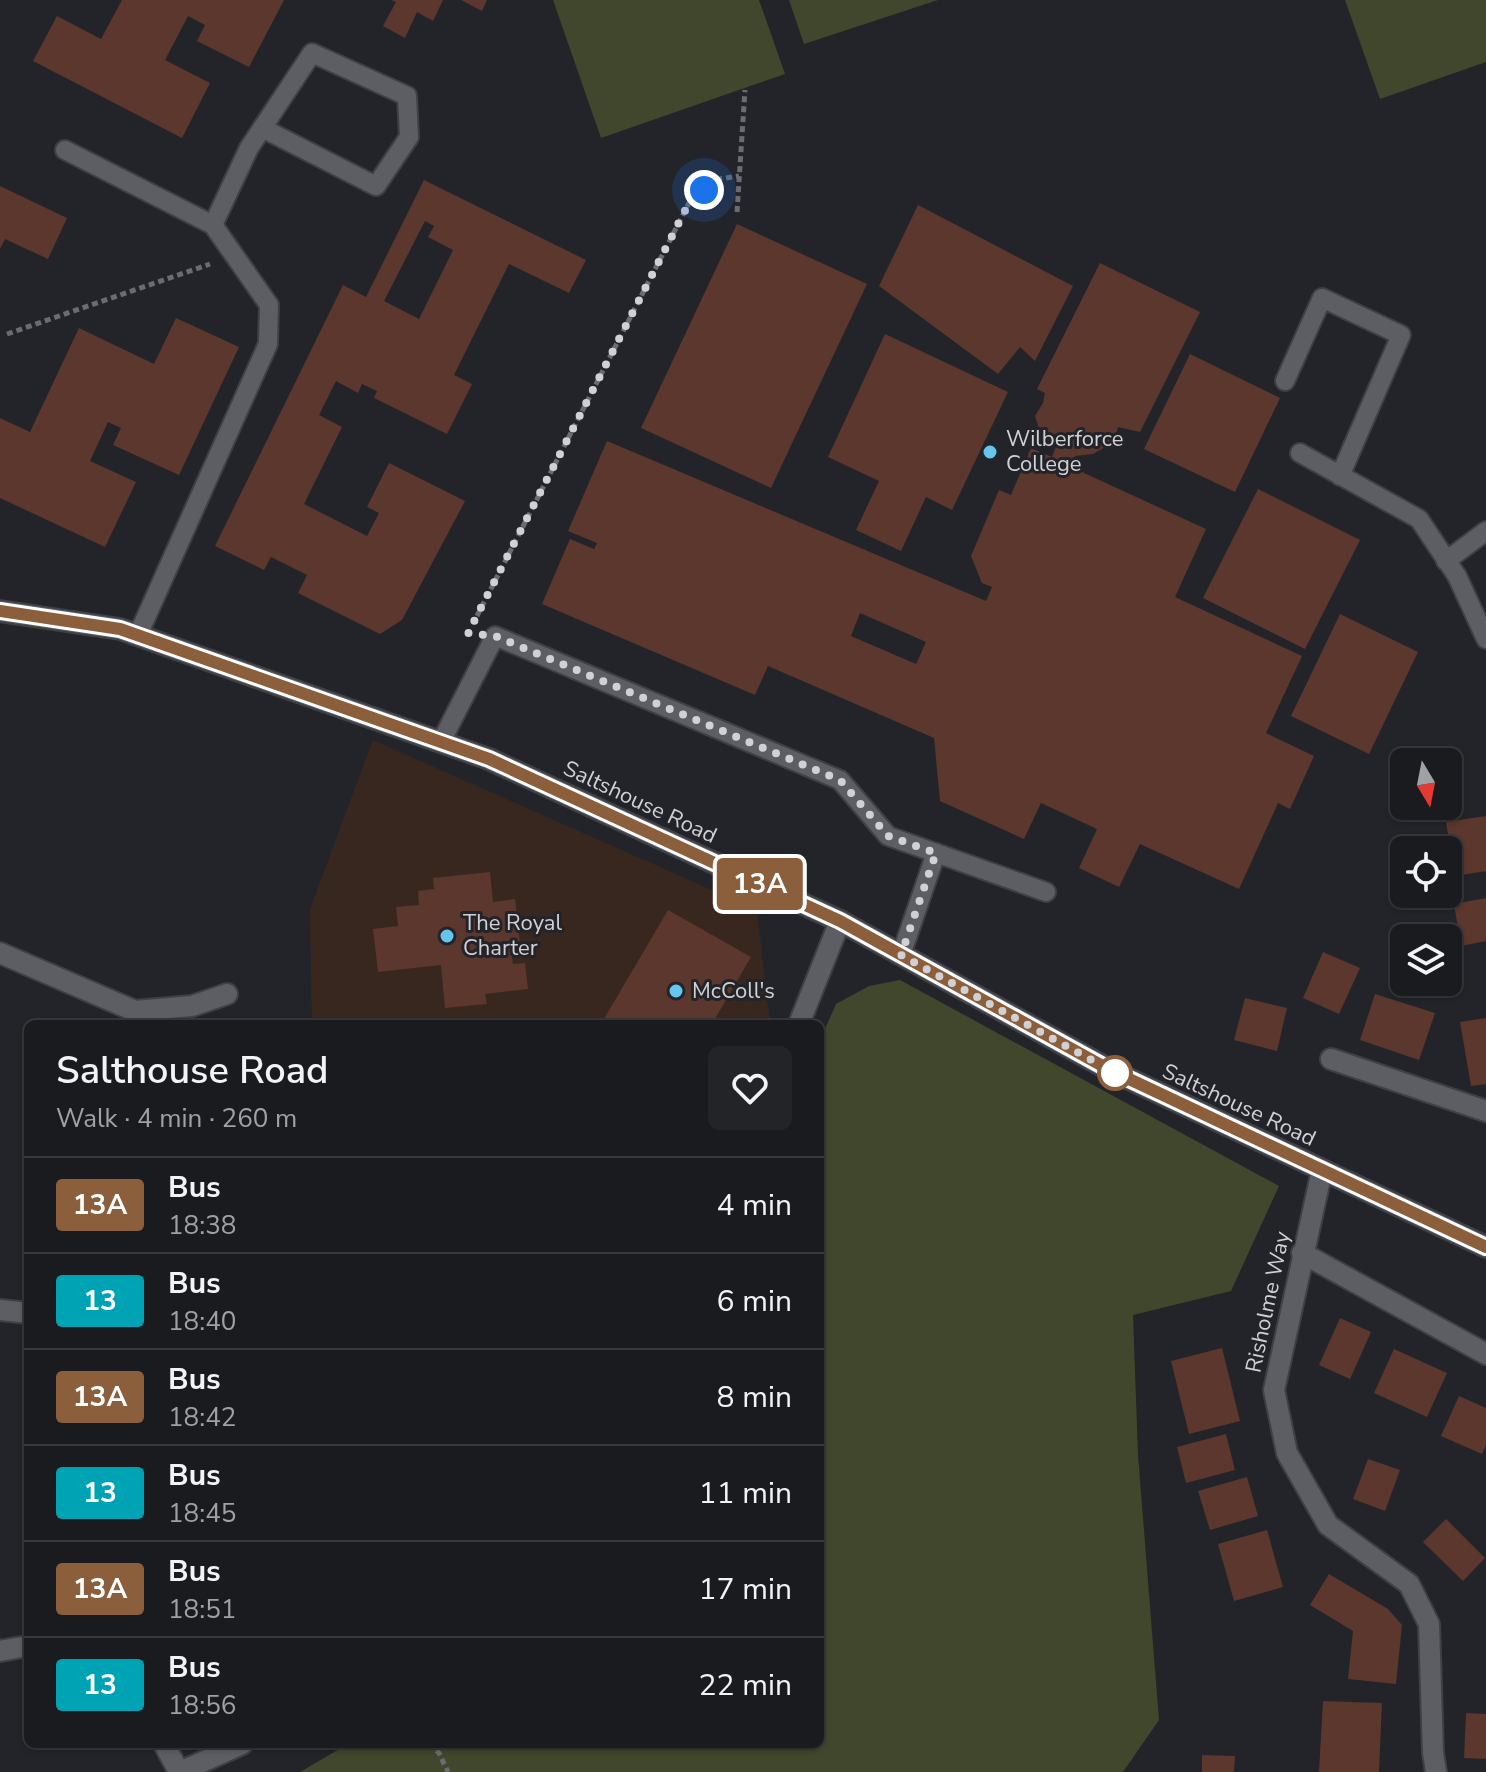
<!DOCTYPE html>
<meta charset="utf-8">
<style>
body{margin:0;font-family:"Nunito Sans",sans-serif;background:#232428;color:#f1f3f6;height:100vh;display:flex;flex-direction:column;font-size:30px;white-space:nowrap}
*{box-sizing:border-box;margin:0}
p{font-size:26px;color:#9fa1a4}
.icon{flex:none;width:44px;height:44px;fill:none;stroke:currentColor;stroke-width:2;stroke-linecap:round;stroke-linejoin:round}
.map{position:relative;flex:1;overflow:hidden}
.sheet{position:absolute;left:24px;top:1020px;width:800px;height:728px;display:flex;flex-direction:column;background:#1a1b1f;border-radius:12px;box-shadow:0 2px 6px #0004,0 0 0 2px #38393d}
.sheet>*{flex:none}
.badge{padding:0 16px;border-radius:6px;font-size:28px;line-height:52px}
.needle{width:52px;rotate:170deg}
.controls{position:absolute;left:1390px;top:748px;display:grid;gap:16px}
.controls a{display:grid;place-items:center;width:72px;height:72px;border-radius:12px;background:#1a1b1f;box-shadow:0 2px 6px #0004,0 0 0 2px #38393d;font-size:40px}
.you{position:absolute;width:40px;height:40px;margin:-20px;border:6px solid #fff;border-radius:50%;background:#1a73e8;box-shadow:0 0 0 12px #1a73e833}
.map>.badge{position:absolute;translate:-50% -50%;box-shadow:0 0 0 4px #fff}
.round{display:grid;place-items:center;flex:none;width:84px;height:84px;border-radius:12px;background:#232428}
.summary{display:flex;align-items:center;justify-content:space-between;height:136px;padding:0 32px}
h1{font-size:38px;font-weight:600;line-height:60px}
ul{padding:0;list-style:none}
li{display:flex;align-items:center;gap:24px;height:96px;padding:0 32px;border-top:2px solid #38393d}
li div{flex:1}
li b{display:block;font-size:30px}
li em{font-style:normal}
li .badge{min-width:88px;font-weight:700;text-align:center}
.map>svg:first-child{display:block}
.commercial{fill:#38271e}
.green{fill:#40472c}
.building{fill:#5b372d;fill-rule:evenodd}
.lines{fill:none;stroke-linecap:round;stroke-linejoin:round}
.service-casing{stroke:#3f4045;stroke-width:22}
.minor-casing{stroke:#3f4045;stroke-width:24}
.secondary-casing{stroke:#3f4045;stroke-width:24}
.path{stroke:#6b6c70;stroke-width:5;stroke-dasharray:6 4;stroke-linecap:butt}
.service{stroke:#5d5e64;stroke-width:18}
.minor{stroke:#5d5e64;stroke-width:20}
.secondary{stroke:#5d5e64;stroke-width:20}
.line-casing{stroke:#fff;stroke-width:18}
.line{stroke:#8b5e3c;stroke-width:12}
.walk{stroke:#d1d1d5;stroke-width:8;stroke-dasharray:0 14.4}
.poi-dot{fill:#65c5ee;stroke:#232429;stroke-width:3}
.stop-dot{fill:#fff;stroke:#8b5e3c;stroke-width:4}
.labels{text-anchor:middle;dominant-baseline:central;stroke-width:6;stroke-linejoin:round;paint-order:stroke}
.poi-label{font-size:22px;fill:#d1d1d5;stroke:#232429;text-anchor:start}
.street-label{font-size:22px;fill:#d1d1d5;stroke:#232429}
</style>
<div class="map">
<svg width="1486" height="1772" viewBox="0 0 1486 1772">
<rect width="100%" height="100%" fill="#232429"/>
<path class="commercial" d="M373,740L757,910L770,1024H312L310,909Z"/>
<g class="green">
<path d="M553,0H759L785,74L601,138Z"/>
<path d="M789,0H938L804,44Z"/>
<path d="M1345,0H1486V62L1380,99Z"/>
<path d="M900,980L1279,1186L1231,1291L1133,1315L1138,1455L1159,1720L1123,1772H300L348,1744H820V1040L836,1004L869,986Z"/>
</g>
<g class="building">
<path d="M122,0H284L249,67L197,41L205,25L188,16L165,60L210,83L182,138L33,61L57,16L101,39Z"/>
<path d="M391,0H443L433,21L417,12L405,38L383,26L396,2Z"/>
<path d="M461,0H487L482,11Z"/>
<path d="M424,180L586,260L569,293L509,264L454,375L472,384L447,434L374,398L377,391L362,384L358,393L336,381L319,415L342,427L304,504L367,536L379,513L367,507L389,463L465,501L402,620L380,634L298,593L307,575L271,557L264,570L215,546L343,285L366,297ZM425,221L434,226L428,237L453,250L419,319L384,301Z"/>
<path d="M0,186L67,218L48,259L5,239L0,249Z"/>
<path d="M918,205L1073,286L1035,361L1020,347L998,374L879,286Z"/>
<path d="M737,224L867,284L771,488L641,428Z"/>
<path d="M1100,263L1200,312L1140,432L1118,427L1114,442L1093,454L1075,456L1071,467L1206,529L1175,597L1302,656L1266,733L1314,756L1290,809L1278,803L1239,889L1140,844L1119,887L1079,868L1097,829L1041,803L1024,839L940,801L934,738L768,666L755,695L542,604L570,539L594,549L597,543L568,531L607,441L986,601L992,587L982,583L971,556L999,490L1011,495L1031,448L1052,457L1057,444L1042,438L1035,416L1043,403L1045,393L1037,389ZM860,613L926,642L916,664L851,636Z"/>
<path d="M176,318L239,347L179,475L113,445L121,428L108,422L90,461L136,482L105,547L0,498V418L30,432L79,328L154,364Z"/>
<path d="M885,334L1008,392L952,510L926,497L901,551L856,530L879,481L828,457Z"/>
<path d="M1190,354L1280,398L1235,492L1144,449Z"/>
<path d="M1258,489L1360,540L1305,649L1203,598Z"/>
<path d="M1340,614L1418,652L1369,754L1291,716Z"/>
<path d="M1486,816V871L1455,876L1446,822Z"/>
<path d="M490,872L493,902L515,899L520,943L510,944L513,964L525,963L528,989L485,994L487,1004L445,1008L441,965L378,972L373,929L398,926L396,907L419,905L418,891L434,889L433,878Z"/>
<path d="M1486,898V941L1461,946L1454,904Z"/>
<path d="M668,910L751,957L712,1024H601Z"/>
<path d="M1323,952L1360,968L1339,1014L1303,998Z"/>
<path d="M1375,994L1435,1013L1419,1060L1360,1040Z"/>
<path d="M1245,998L1287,1008L1277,1051L1234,1040Z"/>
<path d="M1486,1018V1084L1471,1086L1460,1022Z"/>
<path d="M1340,1318L1371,1332L1350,1379L1319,1365Z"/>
<path d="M1222,1348L1240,1421L1189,1434L1171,1361Z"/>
<path d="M1394,1349L1447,1373L1427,1417L1374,1393Z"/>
<path d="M1459,1396L1486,1408V1445L1482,1454L1441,1436Z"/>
<path d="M1226,1434L1235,1470L1186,1483L1177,1447Z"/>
<path d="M1368,1459L1400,1470L1385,1511L1353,1499Z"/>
<path d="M1247,1477L1258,1516L1210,1530L1198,1491Z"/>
<path d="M1446,1519L1485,1558L1463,1581L1423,1542Z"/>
<path d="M1267,1530L1283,1587L1234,1601L1218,1544Z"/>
<path d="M1329,1574L1388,1609L1402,1625L1396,1684L1348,1679L1353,1631L1310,1605Z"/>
<path d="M1323,1701L1382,1703L1379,1772H1319Z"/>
<path d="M1466,1713L1486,1714V1759L1464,1758Z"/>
<path d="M1202,1755L1235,1756L1234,1772H1202Z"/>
</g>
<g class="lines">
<g class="service-casing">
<g id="service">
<path d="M65,150L213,225L269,305L268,344L138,635"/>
<path d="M213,225L249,148L312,53L407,96L409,137L376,186L262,128"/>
<path d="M1285,381L1322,298L1401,335L1340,476"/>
<path d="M1300,453L1419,519L1457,576L1486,639"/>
<path d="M1446,561L1486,531"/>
<path d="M441,742L495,636L840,780L888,836L1046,892"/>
<path d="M901,955L936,853"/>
</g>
</g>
<g class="minor-casing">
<g id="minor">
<path d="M0,953L135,1011L136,1024"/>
<path d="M135,1011L192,1006L227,994"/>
<path d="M799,1024L840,921"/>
<path d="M1331,1059L1486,1111"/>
<path d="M1322,1170L1274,1390L1287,1453L1328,1525L1409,1584L1429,1624L1433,1753L1436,1772"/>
<path d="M1302,1253L1486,1354"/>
<path d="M0,1310L28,1313"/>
<path d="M0,1651L28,1646"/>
<path d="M164,1744L179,1772"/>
<path d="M180,1772L242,1744"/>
</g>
</g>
<g class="secondary-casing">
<path id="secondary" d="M0,611L120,629L489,759L840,921L1110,1070L1486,1247"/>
</g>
<g class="path">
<path d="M737,212L745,90"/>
<path d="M7,334L210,264"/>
<path d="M477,616L690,201L719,179L739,176"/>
<path d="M429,1744L439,1753L448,1772"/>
</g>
<use href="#service" class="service"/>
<use href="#minor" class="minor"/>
<use href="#secondary" class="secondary"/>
</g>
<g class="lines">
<g class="line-casing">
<path id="line" d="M0,611L120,629L489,759L840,921L1110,1070L1486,1247"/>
</g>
<use href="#line" class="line"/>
<path class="walk" d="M704,190L690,201L468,633L495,636L840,780L888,836L936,853L901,955L1115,1073"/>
</g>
<g class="poi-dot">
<circle cx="990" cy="452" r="8"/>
<circle cx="447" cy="936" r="8"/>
<circle cx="676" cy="991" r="8"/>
</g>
<circle class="stop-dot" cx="1115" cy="1073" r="16"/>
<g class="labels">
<g class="poi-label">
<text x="1006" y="439">Wilberforce<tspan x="1006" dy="25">College</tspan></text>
<text x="463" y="923">The Royal<tspan x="463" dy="25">Charter</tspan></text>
<text x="692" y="991">McColl's</text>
</g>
<g class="street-label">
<text transform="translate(640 802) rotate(25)">Saltshouse Road</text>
<text transform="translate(1239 1105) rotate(25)">Saltshouse Road</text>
<text transform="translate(1268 1302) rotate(-78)">Risholme Way</text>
</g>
</g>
</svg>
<div class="controls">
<a><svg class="needle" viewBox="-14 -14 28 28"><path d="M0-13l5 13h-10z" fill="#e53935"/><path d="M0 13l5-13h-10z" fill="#9fa1a4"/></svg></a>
<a><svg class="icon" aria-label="locate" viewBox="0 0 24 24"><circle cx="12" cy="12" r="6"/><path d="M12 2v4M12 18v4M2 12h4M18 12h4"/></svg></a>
<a><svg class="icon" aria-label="layers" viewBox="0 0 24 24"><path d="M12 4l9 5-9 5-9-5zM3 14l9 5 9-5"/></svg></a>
</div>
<div class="you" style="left:704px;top:190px"></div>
<b class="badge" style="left:760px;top:884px;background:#8b5e3c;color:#fff">13A</b>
<section class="sheet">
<div class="summary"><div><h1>Salthouse Road</h1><p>Walk · 4 min · 260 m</p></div><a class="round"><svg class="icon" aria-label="heart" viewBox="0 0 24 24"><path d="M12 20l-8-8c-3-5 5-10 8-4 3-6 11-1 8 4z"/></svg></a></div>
<ul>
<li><span class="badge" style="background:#8b5e3c;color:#fff">13A</span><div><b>Bus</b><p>18:38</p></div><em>4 min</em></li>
<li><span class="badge" style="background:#00a3b4;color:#fff">13</span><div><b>Bus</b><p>18:40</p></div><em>6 min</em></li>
<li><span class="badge" style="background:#8b5e3c;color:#fff">13A</span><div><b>Bus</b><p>18:42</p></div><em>8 min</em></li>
<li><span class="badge" style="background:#00a3b4;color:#fff">13</span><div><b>Bus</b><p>18:45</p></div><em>11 min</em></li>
<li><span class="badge" style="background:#8b5e3c;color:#fff">13A</span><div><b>Bus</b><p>18:51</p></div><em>17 min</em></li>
<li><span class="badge" style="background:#00a3b4;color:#fff">13</span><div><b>Bus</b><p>18:56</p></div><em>22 min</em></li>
</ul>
</section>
</div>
